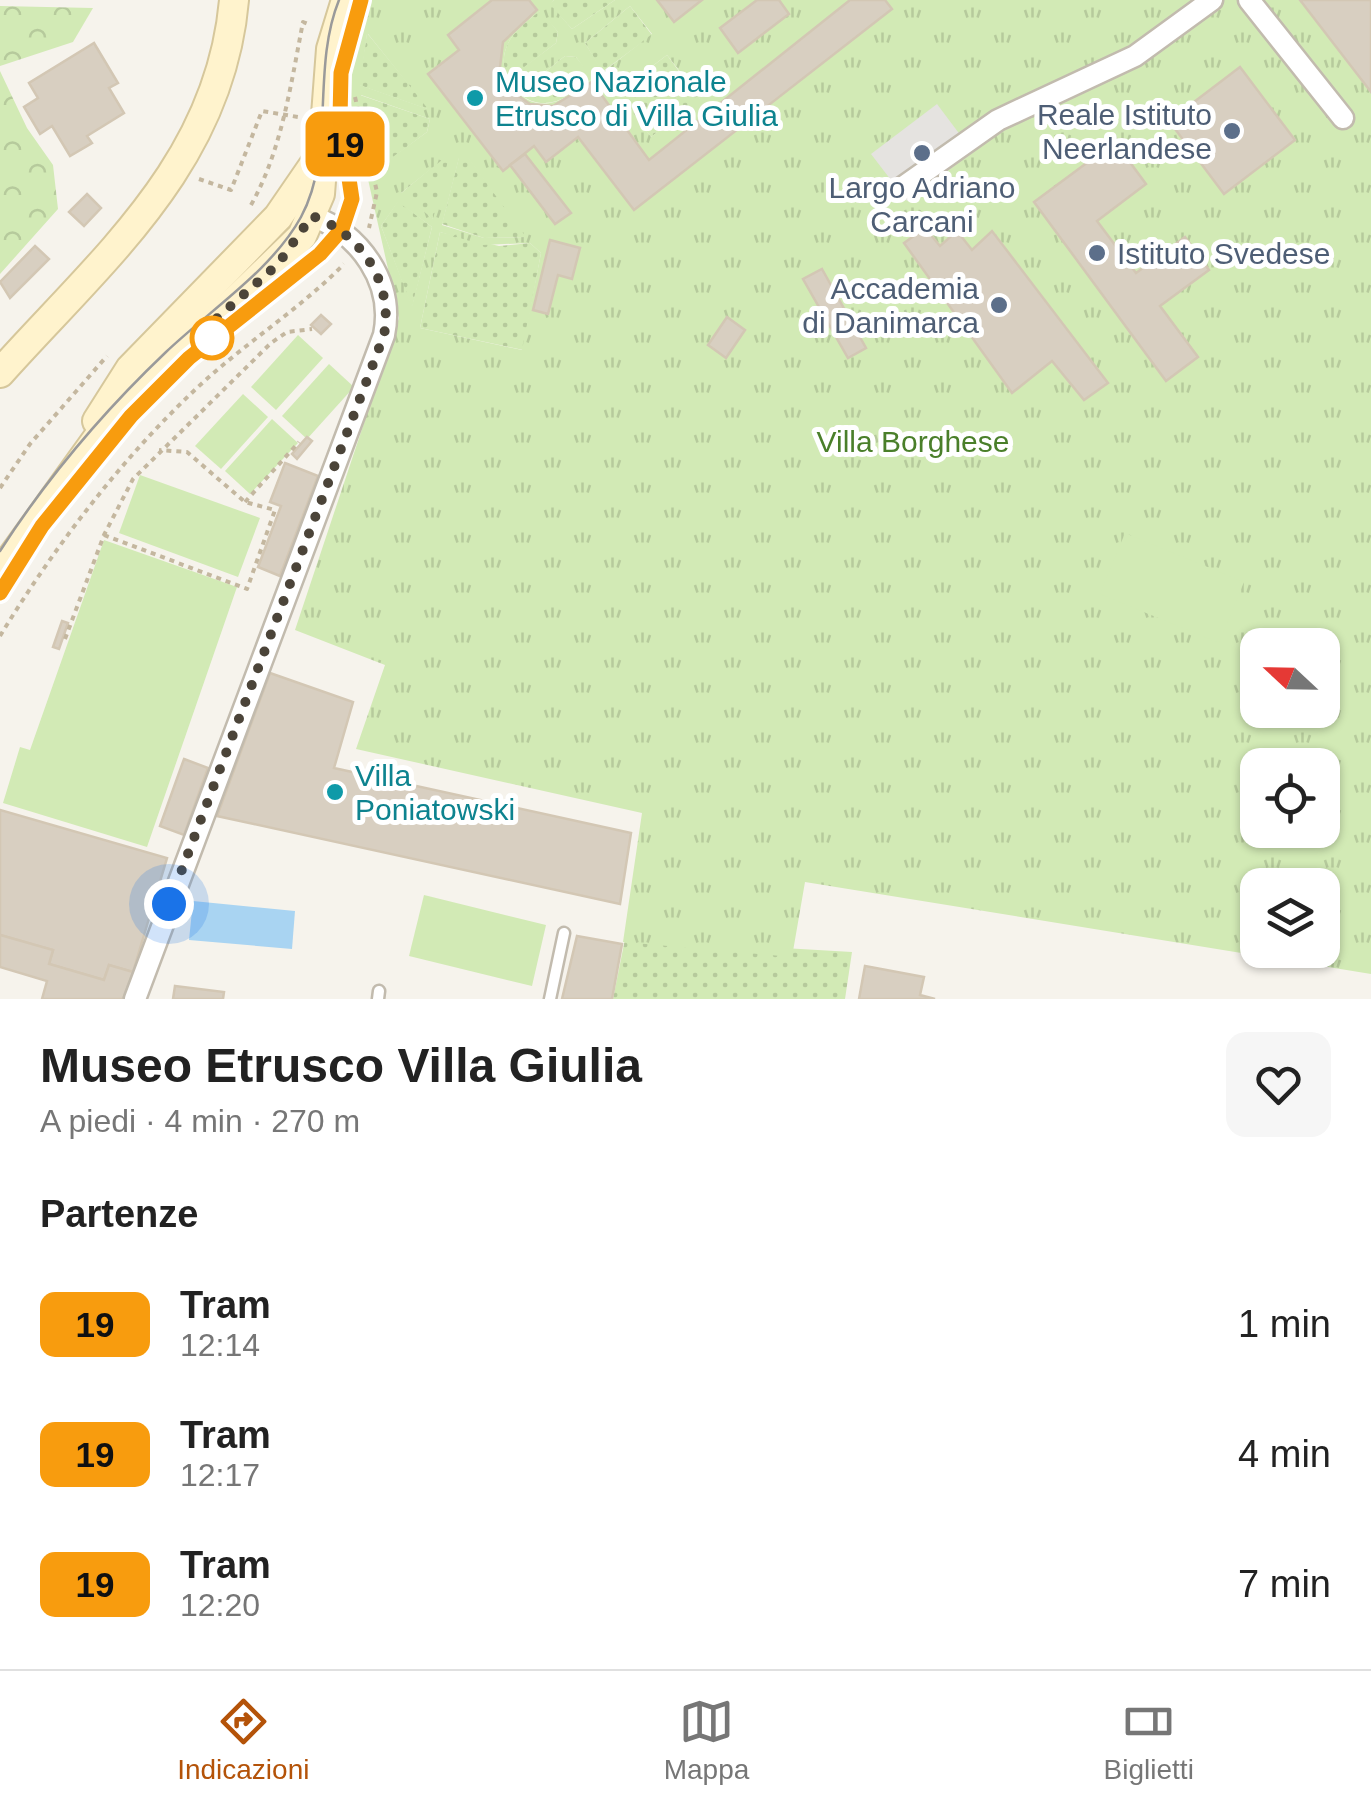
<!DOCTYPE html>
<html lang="it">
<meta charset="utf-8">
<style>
body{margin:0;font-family:Helvetica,sans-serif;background:#f6f6f6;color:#222;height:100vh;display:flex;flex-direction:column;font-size:38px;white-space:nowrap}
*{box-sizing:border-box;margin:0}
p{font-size:32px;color:#767676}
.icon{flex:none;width:55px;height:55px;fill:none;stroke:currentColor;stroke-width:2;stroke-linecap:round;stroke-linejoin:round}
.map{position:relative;height:999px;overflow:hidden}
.panel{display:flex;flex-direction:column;background:#fff;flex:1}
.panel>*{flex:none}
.badge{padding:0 20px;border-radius:15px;font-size:35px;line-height:65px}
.needle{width:65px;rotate:292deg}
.tools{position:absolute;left:1240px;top:628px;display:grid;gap:20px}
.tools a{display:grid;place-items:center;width:100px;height:100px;border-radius:20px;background:#fff;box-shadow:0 2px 8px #0004;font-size:50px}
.you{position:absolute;width:50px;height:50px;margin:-25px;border:8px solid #fff;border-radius:50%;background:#1a73e8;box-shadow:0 0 0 15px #1a73e833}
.map>.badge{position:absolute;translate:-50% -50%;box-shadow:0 0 0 5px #fff}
h2{padding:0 40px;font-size:38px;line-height:90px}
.round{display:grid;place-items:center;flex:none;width:105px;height:105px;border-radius:20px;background:#f6f6f6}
.headline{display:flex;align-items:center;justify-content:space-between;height:170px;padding:0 40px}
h1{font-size:48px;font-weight:700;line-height:75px}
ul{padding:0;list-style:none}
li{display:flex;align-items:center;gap:30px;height:130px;padding:0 40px}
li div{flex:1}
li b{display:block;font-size:38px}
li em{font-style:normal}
li .badge{min-width:110px;font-weight:700;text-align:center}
.tabs{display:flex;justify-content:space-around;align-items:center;height:140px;border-top:2px solid #e0e0e0;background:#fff;font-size:28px;color:#767676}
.tabs a{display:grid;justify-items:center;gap:5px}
.tabs .selected{color:#b45309}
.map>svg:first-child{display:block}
.grass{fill:url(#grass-dots)}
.forest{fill:url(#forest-crowns)}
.park{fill:url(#park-tufts);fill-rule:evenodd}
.pitch{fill:#d2eab5}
.parking{fill:#e5e3e0}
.water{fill:#a9d4f2}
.building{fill:#d8cfc1;stroke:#d3c7b4;stroke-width:2.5}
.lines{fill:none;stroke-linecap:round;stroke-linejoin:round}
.lane-casing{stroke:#c2bbae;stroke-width:15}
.street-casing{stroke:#c2bbae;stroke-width:25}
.secondary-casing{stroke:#d6c79b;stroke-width:32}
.path{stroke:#c4b79f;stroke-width:4;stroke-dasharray:5 5;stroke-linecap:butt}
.lane{stroke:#fff;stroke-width:10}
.street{stroke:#fff;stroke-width:20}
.secondary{stroke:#fff3cd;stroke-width:28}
.tram{stroke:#9a9a9a;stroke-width:2.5}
.line-casing{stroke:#fff;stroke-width:22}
.line{stroke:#f89c0e;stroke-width:15}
.walk{stroke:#4b4439;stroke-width:10;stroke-dasharray:0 18}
.culture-dot{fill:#0f9aa8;stroke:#fff;stroke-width:4}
.service-dot{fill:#5c6f8a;stroke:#fff;stroke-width:4}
.stop-dot{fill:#fff;stroke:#f89c0e;stroke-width:5}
.labels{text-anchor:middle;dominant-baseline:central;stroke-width:10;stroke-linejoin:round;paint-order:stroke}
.culture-label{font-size:30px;fill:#0d838f;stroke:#fff;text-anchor:start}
.service-label{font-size:30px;fill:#4e5e75;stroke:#fff;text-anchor:end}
.park-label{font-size:30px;fill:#4a7f2a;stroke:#fff}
</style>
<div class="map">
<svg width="1371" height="999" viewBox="0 0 1371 999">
<defs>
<pattern id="grass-dots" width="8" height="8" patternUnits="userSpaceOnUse" patternTransform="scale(2.5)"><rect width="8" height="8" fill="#d2eab5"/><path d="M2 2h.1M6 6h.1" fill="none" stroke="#b6ca9c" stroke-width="1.8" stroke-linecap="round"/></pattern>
<pattern id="forest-crowns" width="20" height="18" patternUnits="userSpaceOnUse" patternTransform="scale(2.5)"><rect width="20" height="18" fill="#d2eab5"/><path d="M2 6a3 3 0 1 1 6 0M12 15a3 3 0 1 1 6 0" fill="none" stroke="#b6ca9c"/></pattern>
<pattern id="park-tufts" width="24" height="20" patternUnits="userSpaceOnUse" patternTransform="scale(2.5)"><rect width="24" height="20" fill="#d2eab5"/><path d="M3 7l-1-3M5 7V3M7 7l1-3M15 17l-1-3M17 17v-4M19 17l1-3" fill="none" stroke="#b6ca9c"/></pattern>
</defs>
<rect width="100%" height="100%" fill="#f6f3ec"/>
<g class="grass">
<path d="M554,0H615L572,29L549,4Z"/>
<path d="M630,6L652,35L602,72L585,43Z"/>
<path d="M541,10L558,32L556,43L508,80C494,47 517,28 541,10Z"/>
<path d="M367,33L430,110L359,85Z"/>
<path d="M667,55L681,74L677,89L687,82L701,100L651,137L617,93Z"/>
<path d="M565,56L576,57L593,78C570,97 545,115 518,93Z"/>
<path d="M360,95L430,119L427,132L379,168L365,130Z"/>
<path d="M447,155L450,156L434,220L400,194Z"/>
<path d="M459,157H468L527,237L484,238L442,224Z"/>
<path d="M398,201L432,227L412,308L381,226Z"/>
<path d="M440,232L499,246L530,243L541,253L523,350L420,328Z"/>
<path d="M625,939L852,952L845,999H613Z"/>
</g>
<g class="forest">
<path d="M0,7V6L93,8L73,42L0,66Z"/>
<path d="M0,71L27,128L53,165L58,209L0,274Z"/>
</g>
<path class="park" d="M370,0H554L550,4L572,29L615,0H1371V974L805,882L792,957L623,942L642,813L356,749L385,665L295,630L399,318L350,99L352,55ZM630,6L652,34L603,72L585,43ZM540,11L558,32L556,43L508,79C494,48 517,28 540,11ZM367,34H368L428,109L360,85ZM667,55L681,73L670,82L676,90L687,82L700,99L651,137L618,92ZM565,56L576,57L592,79C570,97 544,116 518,93ZM361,95L430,119L427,132L379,167L365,130ZM447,156L449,157L433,219L401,193ZM459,158H468L526,237L484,238L442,225ZM398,202L432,227L412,306L381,226ZM440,232L483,245L530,243L541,253L522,350L420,328ZM1258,645H1322V710H1258ZM1258,765H1322V830H1258ZM1258,885H1322V950H1258Z"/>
<g class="pitch">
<path d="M298,335L323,358L276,410L251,387Z"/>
<path d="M329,364L354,387L307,439L282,416Z"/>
<path d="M243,394L268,417L221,469L195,446Z"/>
<path d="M272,419L298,443L250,494L225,471Z"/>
<path d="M140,475L260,518L238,577L119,533Z"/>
<path d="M1125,533L1244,582L1219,643L1100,594Z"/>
<path d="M104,540L237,587L147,847L3,803L20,747L30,750Z"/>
<path d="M424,895L546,925L532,986L409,956Z"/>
</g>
<path class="parking" d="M937,104L973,152L907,201L871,154Z"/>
<path class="water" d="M193,901L295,911L292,949L189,940Z"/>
<g class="building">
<path d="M492,0H529L537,10L503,42L500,67L510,90L530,104L553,106L592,82L649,160L850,0H885L892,9L634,210L578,137L546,162L534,146L503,171L428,74L459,50L448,35Z"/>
<path d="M657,0H702L674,22Z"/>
<path d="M757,0H779L789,14L738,53L720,28Z"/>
<path d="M1300,0H1371V92Z"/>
<path d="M94,43L118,83L109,88L124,113L87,136L92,143L70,156L52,126L40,134L24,107L38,98L29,83Z"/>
<path d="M1240,67L1295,140L1224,194L1169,121Z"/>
<path d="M1115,142L1146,184L1097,221L1136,273L1185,237L1209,270L1160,306L1198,357L1166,381L1034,202Z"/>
<path d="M525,154L571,213L555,224L510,165Z"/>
<path d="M87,194L101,208L84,226L69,212Z"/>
<path d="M925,228L940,246L957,231L972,250L992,231L1108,383L1084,400L1052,361L1012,393L904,243Z"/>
<path d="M550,240L580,248L572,279L558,275L548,314L533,310Z"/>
<path d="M35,246L49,259L10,298L0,282Z"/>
<path d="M822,269L866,348L848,358L803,279Z"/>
<path d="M321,315L331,324L321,334L311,325Z"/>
<path d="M727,317L745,330L726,358L708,345Z"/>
<path d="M307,437L312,441L297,459L292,454Z"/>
<path d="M285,463L318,476L280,576L258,567L281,506L270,502Z"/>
<path d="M62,621L68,623L59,649L53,647Z"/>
<path d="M270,673L353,702L334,768L631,833L620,904L217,816Z"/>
<path d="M184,759L208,768L184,835L160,826Z"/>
<path d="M0,810L167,858L133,972L109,965L104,980L49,964L53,950L0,935Z"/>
<path d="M0,935L53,950L49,964L104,980L109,965L133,972L123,999H42L47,981L0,967Z"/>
<path d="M577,936L622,944L612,999H562Z"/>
<path d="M865,966L924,977L920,995L935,999H859Z"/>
<path d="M175,986L224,992L223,999H173Z"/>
</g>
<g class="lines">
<g class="lane-casing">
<g id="lane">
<path d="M378,999L379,991"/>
<path d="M550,999L564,933"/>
</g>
</g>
<g class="street-casing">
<g id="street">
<path d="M1249,0L1343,118"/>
<path d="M903,187L998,120L1135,56L1212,0"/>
<path d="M135,999L384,335C395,282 359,233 312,216"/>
</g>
</g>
<g class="secondary-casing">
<g id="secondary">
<path d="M0,373C102,259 220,163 234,0"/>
<path d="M97,421L130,369L278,217L322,153"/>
<path d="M0,574L107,425L302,236L320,194L331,49L346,0"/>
</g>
</g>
<g class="path">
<path d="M355,97L377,192L369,228"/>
<path d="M199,179L231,190L262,111L298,117"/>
<path d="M251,205C282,150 291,83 303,22L308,24"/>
<path d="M0,488L30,444L107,356"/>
<path d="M245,502L299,442"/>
<path d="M104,535L247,589L275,510L245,502L187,452L159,450"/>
<path d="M0,636C55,546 121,459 198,387C245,343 300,309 344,264"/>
<path d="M65,639L104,535L133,479L271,343L287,332L312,329"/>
</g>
<use href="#lane" class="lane"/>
<use href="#street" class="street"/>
<use href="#secondary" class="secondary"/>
<g class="tram">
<path d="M0,551C47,478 103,412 166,352C210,310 272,270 301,217C336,152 311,69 339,0"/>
<path d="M0,593L42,527L131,416L204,345L320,254L342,229L352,199L341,118V73L361,0"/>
</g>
</g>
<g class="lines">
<g class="line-casing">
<path id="line" d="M0,593L42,526L131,416L189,358L320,254L342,229L352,199L340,118L341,73L361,0"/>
</g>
<use href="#line" class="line"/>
<path class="walk" d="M169,904L384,335C394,282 360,233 312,216L278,264L205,329L212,338"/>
</g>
<g class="culture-dot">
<circle cx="475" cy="98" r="10"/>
<circle cx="335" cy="792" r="10"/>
</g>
<g class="service-dot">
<circle cx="1232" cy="131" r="10"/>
<circle cx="922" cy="153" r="10"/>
<circle cx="1097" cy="253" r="10"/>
<circle cx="999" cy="305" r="10"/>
</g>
<circle class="stop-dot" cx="212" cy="338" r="20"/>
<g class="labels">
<g class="culture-label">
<text x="495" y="81">Museo Nazionale<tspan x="495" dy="34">Etrusco di Villa Giulia</tspan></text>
<text x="355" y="775">Villa<tspan x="355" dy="34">Poniatowski</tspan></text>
</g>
<g class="service-label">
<text x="1212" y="114">Reale Istituto<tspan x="1212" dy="34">Neerlandese</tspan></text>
<text x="922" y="187" text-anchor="middle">Largo Adriano<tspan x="922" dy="34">Carcani</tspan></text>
<text x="1117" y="253" text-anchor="start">Istituto Svedese</text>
<text x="979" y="288">Accademia<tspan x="979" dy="34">di Danimarca</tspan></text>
</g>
<g class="park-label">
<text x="913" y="441">Villa Borghese</text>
</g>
</g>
</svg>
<div class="tools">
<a><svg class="needle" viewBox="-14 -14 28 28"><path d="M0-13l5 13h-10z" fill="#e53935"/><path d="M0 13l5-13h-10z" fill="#767676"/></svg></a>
<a><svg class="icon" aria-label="locate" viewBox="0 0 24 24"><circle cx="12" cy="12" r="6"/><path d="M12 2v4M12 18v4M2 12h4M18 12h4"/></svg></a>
<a><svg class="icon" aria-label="layers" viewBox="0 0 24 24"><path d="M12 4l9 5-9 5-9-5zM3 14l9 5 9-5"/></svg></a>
</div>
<div class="you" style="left:169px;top:904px"></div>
<b class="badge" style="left:345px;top:144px;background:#f89c0e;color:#111">19</b>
</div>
<section class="panel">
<div class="headline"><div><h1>Museo Etrusco Villa Giulia</h1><p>A piedi · 4 min · 270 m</p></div><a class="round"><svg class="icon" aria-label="heart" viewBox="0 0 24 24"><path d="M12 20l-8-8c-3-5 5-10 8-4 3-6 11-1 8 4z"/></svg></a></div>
<h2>Partenze</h2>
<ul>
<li><span class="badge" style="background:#f89c0e;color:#111">19</span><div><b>Tram</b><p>12:14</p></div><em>1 min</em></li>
<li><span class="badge" style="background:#f89c0e;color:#111">19</span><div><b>Tram</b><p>12:17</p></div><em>4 min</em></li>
<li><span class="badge" style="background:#f89c0e;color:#111">19</span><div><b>Tram</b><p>12:20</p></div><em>7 min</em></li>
</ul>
</section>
<nav class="tabs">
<a class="selected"><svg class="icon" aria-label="directions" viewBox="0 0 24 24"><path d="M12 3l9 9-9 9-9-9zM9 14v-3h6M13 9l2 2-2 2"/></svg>Indicazioni</a>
<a><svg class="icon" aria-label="map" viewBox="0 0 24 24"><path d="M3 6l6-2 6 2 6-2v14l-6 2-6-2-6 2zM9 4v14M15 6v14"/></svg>Mappa</a>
<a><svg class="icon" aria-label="tickets" viewBox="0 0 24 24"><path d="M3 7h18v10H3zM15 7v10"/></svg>Biglietti</a>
</nav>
